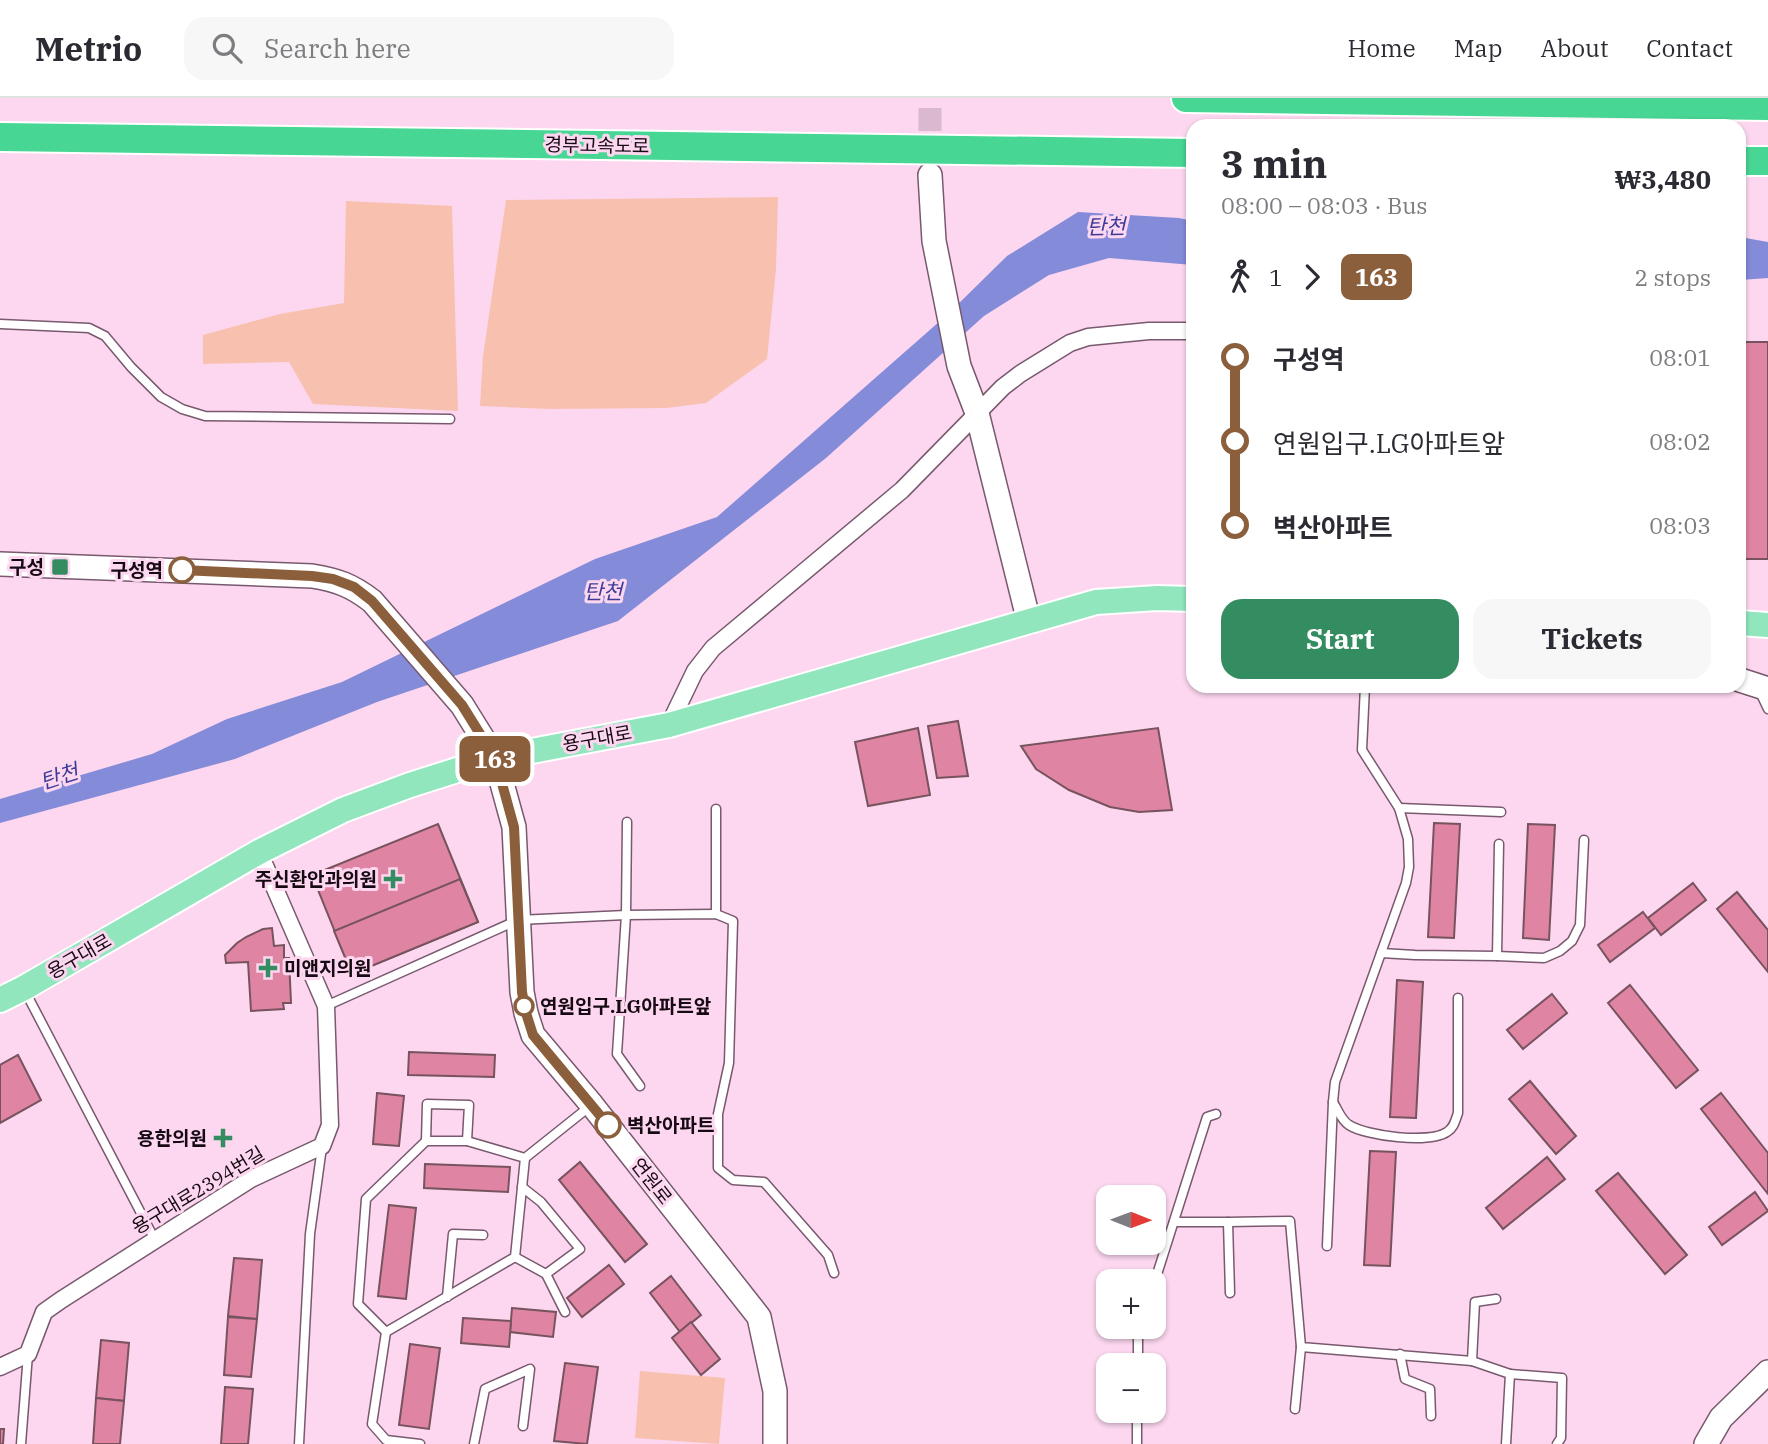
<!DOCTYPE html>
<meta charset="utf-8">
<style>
body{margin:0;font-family:"IBM Plex Serif","Noto Sans KR",serif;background:#f7f7f7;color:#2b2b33;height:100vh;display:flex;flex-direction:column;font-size:26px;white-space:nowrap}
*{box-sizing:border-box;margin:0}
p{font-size:23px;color:#7c7c81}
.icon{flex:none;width:38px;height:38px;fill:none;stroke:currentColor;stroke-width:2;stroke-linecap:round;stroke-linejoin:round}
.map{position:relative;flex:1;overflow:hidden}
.sheet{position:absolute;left:1186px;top:21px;width:560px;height:574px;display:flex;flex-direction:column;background:#fff;border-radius:21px;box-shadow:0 2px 5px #0004}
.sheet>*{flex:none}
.badge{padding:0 14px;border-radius:10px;font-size:24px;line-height:46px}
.needle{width:46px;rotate:91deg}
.buttons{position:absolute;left:1096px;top:1087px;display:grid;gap:14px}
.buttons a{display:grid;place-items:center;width:70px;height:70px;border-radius:14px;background:#fff;box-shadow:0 2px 5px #0004;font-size:35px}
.map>.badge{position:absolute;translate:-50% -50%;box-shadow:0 0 0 4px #fff}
.legs{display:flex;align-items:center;gap:10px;height:77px;padding:0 35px;font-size:23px}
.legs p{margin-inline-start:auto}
.overview{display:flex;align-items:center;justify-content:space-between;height:119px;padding:0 35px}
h1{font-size:38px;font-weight:800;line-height:52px}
.primary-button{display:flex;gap:14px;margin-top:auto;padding:14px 35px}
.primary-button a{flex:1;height:80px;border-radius:21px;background:#348c61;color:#fff;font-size:28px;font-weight:800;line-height:80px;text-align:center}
.primary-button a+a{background:#f7f7f7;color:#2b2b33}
ul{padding:0 35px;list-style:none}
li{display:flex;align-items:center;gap:24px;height:84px;font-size:26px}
li i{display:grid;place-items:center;width:10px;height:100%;margin:0 9px;background:currentColor}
li i::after{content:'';width:18px;height:18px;margin:-9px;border:5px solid;border-radius:50%;background:#fff}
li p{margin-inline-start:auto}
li:first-child i{background:linear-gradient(#0000 50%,currentColor 0)}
li:last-child i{background:linear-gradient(currentColor 50%,#0000 0)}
header{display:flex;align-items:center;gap:42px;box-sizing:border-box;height:98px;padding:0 35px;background:#fff;border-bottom:2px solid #e1e1e2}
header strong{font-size:33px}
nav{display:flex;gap:38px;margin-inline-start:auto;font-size:24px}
.search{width:490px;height:63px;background:#f7f7f7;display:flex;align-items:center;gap:18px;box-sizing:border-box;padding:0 24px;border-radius:21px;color:#7c7c81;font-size:26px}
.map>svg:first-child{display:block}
.green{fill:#f8c1af}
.water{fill:#848bd9}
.building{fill:#df84a3;stroke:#77535e;stroke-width:2}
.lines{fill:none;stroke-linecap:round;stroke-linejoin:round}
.secondary-tunnel{stroke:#dab8ce;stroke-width:23;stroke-dasharray:23 11;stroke-linecap:butt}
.lane-casing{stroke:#78596e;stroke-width:11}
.street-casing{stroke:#78596e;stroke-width:19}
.secondary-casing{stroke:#78596e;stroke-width:26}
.primary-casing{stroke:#fff;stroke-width:28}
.highway-casing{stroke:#fff;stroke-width:32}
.lane{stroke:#fff;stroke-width:8}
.street{stroke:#fff;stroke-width:16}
.secondary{stroke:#fff;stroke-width:23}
.primary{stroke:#91e6be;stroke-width:24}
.highway{stroke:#47d693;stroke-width:28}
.line-1-casing{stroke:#fff;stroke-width:16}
.line-1{stroke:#8b5e3c;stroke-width:10}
.poi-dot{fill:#348c61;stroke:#fcd7ef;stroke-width:2.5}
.stop-1-dot{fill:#fff;stroke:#8b5e3c;stroke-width:3.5}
.labels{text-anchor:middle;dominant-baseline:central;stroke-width:6;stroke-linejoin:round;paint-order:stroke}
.street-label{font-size:19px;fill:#170b13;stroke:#fcd7ef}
.poi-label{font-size:19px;font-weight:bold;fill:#170b13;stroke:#fcd7ef;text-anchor:end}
.stop-label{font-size:19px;font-weight:bold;fill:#170b13;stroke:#fcd7ef;text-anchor:start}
.water-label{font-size:21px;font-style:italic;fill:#3d3b97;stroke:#fcd7ef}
</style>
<header>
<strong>Metrio</strong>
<div class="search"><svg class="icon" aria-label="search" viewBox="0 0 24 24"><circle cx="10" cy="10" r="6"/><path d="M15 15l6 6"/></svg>Search here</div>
<nav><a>Home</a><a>Map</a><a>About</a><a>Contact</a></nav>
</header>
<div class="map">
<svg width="1768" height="1346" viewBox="0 0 1768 1346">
<rect width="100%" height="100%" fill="#fcd7ef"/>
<g class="green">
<path d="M778,99L776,171L767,261L706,305L666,310L550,311L480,308L483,258L506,102Z"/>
<path d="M346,103L452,108L458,313L313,306L289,264L203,266V237L280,216L344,205Z"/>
<path d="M640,1273L725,1280L719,1346L635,1340Z"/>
</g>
<g class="water">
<path d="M1078,114L1179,120L1193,123V167L1109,160L1049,177L984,218L826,360L618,523L377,604L235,661L0,725V701L152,656L227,621L342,584L595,461L717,419L948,216L1007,158Z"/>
<path d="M1740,139L1768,144V180L1740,182Z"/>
</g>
<g class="building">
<rect x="1740" y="244" width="28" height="217"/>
<path d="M958,623L968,678L937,680L928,628Z"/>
<path d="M918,630L930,697L868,708L855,644Z"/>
<path d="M1158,630L1172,712L1139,714L1110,709L1069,692L1036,671L1021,648Z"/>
<path d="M1434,725L1460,726L1454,840L1428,839Z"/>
<path d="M438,726L478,824L352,876L312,777Z"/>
<path d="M1528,726L1555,727L1549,842L1523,840Z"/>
<path d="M460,781L478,824L352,876L334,833Z"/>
<path d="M1693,785L1706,802L1661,837L1648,820Z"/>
<path d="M1737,794L1768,832V874L1717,811Z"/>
<path d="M1643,814L1655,830L1610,864L1598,847Z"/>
<path d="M272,830L274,848L284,847V860H289L291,905H283L284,911L251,913L248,864L226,865L225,857L237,845L246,839L263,831Z"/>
<path d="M1397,882L1423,884L1416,1020L1390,1019Z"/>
<path d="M1630,887L1698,972L1676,990L1608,905Z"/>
<path d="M1552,896L1567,915L1523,951L1507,932Z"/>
<path d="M409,954L495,957L494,979L408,977Z"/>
<path d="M18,957L41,1002L0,1025V967Z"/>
<path d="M1530,983L1576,1038L1556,1056L1509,1001Z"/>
<path d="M377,995L404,998L399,1048L373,1046Z"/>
<path d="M1721,995L1768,1055V1096L1701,1011Z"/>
<path d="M1370,1053L1396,1054L1390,1168L1364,1167Z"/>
<path d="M1547,1059L1565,1081L1503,1131L1486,1110Z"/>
<path d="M580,1064L647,1146L625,1164L559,1082Z"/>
<path d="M425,1066L510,1069L508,1094L424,1090Z"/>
<path d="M1618,1075L1687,1157L1665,1176L1596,1093Z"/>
<path d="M1755,1094L1768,1113L1722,1147L1709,1129Z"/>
<path d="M389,1107L416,1110L406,1201L378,1198Z"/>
<path d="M234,1160L262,1162L257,1221L228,1218Z"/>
<path d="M609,1167L624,1186L582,1219L567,1200Z"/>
<path d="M671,1178L701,1217L680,1234L650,1195Z"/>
<path d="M512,1210L556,1214L553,1239L510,1234Z"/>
<path d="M228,1219L257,1221L251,1279L224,1277Z"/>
<path d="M463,1220L511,1223L509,1249L461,1245Z"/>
<path d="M691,1224L720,1261L701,1277L672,1240Z"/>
<path d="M101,1242L129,1245L124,1303L96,1300Z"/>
<path d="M410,1246L440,1250L429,1331L399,1327Z"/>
<path d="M565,1265L598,1269L587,1346L554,1343Z"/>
<path d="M225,1289L253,1291L248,1346H221Z"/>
<path d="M96,1300L124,1303L120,1346H93Z"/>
<path d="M0,1331H4L3,1346H0Z"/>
</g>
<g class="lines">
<path class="secondary-tunnel" d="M930,67V0"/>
<g class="lane-casing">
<g id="lane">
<path d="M0,226L89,230L105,238L131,269L161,299L182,311L205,318L450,321"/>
<path d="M1760,594L1768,611"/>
<path d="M1399,710L1501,714"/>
<path d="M627,724L626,817L617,956L640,988"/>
<path d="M716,816V711"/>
<path d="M1381,855L1415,857L1497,858L1544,860L1560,853L1572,843L1580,827L1584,742"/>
<path d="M1497,858L1499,746"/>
<path d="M25,893L155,1142"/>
<path d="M326,908L518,822L626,817L716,816L733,823L729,965L718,1016V1070L733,1082L764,1084L828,1157L834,1175"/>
<path d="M1333,1004C1338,1012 1341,1022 1349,1027C1366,1038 1429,1046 1447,1034C1454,1030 1455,1023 1458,1015V900"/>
<path d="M426,1043L427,1006L469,1007L467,1043"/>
<path d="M1174,1124H1228L1230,1195"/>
<path d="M1228,1124L1290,1123L1301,1249L1472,1263"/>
<path d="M1327,1148L1333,1004L1335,984L1406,785L1409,769L1408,741L1399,710L1362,652L1365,588"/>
<path d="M515,1159L546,1176L580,1151L541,1104L522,1089"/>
<path d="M546,1176L565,1214"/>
<path d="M1153,1189L1207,1019L1216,1016"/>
<path d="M447,1199L453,1136L483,1137"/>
<path d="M1496,1201L1475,1204L1472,1263L1510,1276L1506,1346"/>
<path d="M386,1234L515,1159L525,1060"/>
<path d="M1400,1256L1405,1281L1430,1291L1431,1318"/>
<path d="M1138,1267V1237L1141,1228"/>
<path d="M1510,1276L1562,1280L1561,1340L1557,1346"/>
<path d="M1295,1311L1301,1249"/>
<path d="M21,1346L28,1256"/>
<path d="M299,1346L310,1136L322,1049"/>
<path d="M420,1346L386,1342L372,1326L386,1234L358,1206L366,1101L426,1043H467L525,1060L589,1009"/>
<path d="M474,1346L485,1291L530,1271L523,1328"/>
<path d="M1137,1346V1312"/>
</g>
</g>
<g class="street-casing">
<g id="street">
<path d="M669,627L695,573L713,550L902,392L1003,289L1020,276L1070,245L1088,239L1149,233H1194"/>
<path d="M0,1269L28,1256L44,1214L61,1202L251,1081L322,1048L330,1027L326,908L259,754"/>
</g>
</g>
<g class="secondary-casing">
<g id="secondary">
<path d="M930,77L934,143L959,268L977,315L1029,524"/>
<path d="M0,466L312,478C337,482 351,487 372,503L462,607L495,660L514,729L522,894L526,915L533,937L592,1007L759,1219L775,1293V1346"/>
<path d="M1740,582L1768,591"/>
<path d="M1706,1346L1721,1320L1768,1274"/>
</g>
</g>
<g class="primary-casing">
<g id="primary">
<path d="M1740,525L1768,527"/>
<path d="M0,902L24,890L259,754L343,712L410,687L495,660L669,627L1096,504L1157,500L1194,501"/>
</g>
</g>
<g class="highway-casing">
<g id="highway">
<path d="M1186,0L1768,8"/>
<path d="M0,39L1194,55"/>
<path d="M1740,63H1768"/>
</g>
</g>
<use href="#lane" class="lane"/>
<use href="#street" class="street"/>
<use href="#secondary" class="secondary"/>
<use href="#primary" class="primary"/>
<use href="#highway" class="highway"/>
</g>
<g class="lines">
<g class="line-1-casing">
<path id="line-1" d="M182,472L312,478L333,481L354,489L372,503L462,607L495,660L514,729L522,894L526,915L533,937L608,1027"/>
</g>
<use href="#line-1" class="line-1"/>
</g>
<g class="poi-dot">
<rect x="51" y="460" width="18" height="18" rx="3.5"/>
<path d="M389.5 770.5h7v7h7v7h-7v7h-7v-7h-7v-7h7z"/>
<path d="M264.5 859.5h7v7h7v7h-7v7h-7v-7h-7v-7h7z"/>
<path d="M219.5 1029.5h7v7h7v7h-7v7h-7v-7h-7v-7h7z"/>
</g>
<g class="stop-1-dot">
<circle cx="182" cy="472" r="12"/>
<circle cx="524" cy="908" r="9"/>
<circle cx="608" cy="1027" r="12"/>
</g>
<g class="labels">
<g class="street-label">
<text transform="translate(597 47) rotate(1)">경부고속도로</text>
<text transform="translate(597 640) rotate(-10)">용구대로</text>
<text transform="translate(79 858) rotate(-30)">용구대로</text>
<text transform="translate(652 1083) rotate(52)">연원로</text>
<text transform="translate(198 1092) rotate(-31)">용구대로2394번길</text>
</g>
<g class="poi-label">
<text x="44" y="469">구성</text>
<text x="377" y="781">주신환안과의원</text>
<text x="284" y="870" text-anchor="start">미앤지의원</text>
<text x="207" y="1040">용한의원</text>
</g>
<g class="stop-label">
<text x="163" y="472" text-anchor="end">구성역</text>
<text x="540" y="908">연원입구.LG아파트앞</text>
<text x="627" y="1027">벽산아파트</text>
</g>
<g class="water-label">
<text transform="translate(1106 128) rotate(-1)">탄천</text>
<text x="603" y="493">탄천</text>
<text transform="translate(59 678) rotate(-18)">탄천</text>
</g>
</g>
</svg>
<div class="buttons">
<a><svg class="needle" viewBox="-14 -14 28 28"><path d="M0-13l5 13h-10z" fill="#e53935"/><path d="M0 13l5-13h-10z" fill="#7c7c81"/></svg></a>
<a>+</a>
<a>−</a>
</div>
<b class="badge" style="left:495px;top:661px;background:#8b5e3c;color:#fff">163</b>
<section class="sheet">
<div class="overview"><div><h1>3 min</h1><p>08:00 – 08:03 · Bus</p></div><b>₩3,480</b></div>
<div class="legs"><svg class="icon" aria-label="walk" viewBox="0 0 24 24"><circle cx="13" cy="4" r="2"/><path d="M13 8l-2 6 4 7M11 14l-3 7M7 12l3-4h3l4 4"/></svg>1<svg class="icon" aria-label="forward" viewBox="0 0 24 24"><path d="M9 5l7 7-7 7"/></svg><b class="badge" style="background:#8b5e3c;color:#fff">163</b><p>2 stops</p></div>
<ul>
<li><i style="color:#8b5e3c"></i><b>구성역</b><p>08:01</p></li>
<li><i style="color:#8b5e3c"></i><span>연원입구.LG아파트앞</span><p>08:02</p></li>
<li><i style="color:#8b5e3c"></i><b>벽산아파트</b><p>08:03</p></li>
</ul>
<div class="primary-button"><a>Start</a><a>Tickets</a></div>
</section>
</div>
